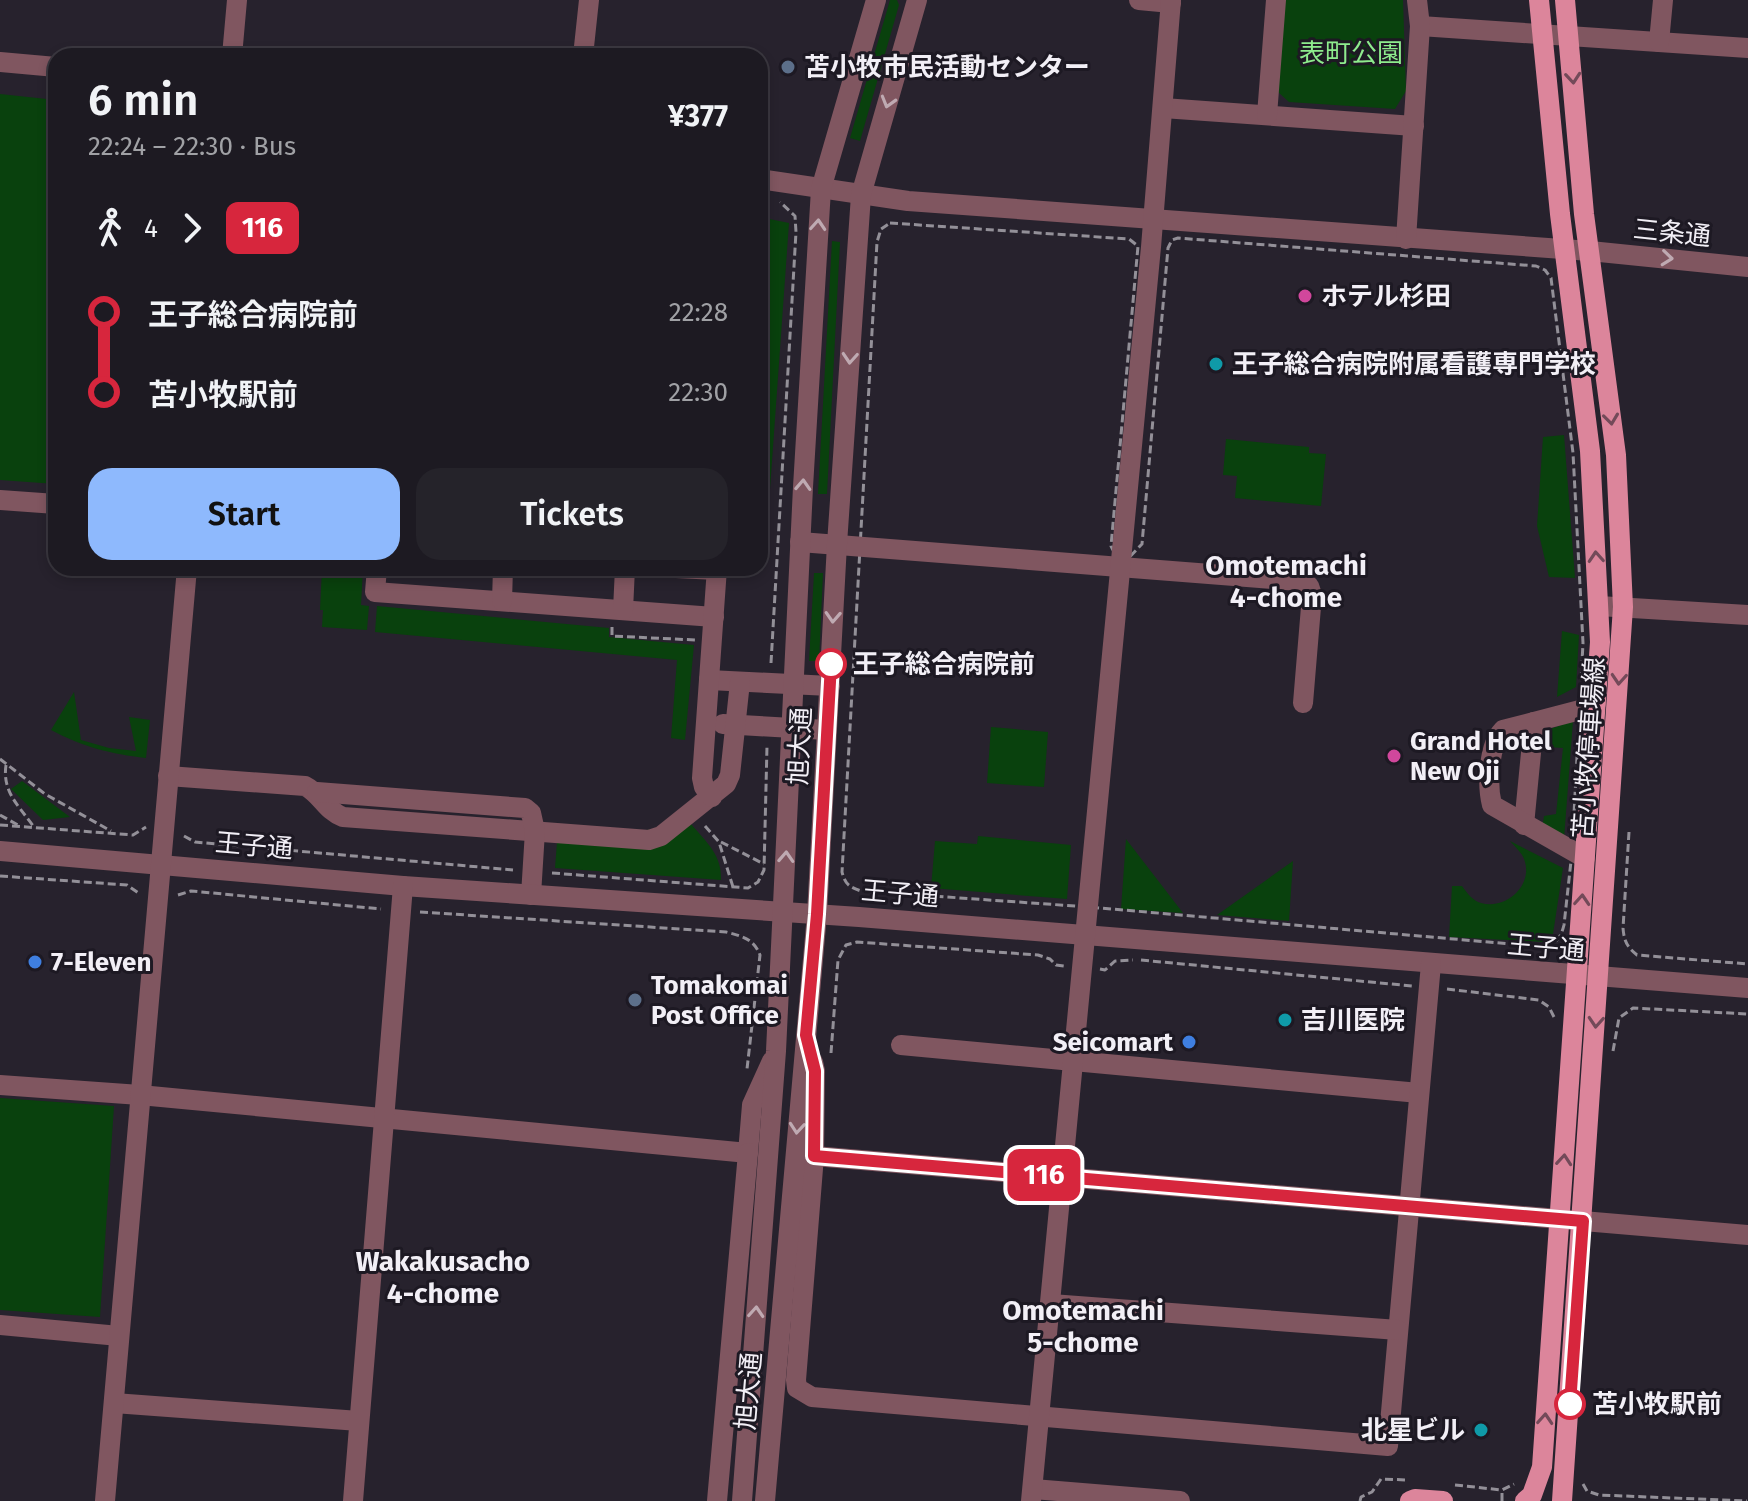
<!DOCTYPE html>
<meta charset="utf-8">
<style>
body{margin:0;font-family:"Fira Sans","Noto Sans JP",sans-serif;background:#25232a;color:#f1f3f6;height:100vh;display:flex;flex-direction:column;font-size:30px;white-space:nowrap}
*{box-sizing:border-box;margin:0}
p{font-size:26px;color:#a0a1a5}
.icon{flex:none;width:44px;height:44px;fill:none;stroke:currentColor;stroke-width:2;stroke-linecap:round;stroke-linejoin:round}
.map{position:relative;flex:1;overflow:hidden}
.sheet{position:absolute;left:48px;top:48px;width:720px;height:528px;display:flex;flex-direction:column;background:#1d1a22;border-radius:24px;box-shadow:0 4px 12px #0003,0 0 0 2px #3b3840}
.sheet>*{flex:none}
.badge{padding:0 16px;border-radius:12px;font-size:28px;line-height:52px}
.map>.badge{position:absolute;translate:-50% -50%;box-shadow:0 0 0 4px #fff}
.legs{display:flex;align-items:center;gap:12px;height:88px;padding:0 40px;font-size:26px}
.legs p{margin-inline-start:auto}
.head{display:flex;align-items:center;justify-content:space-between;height:136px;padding:0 40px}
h1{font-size:44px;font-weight:600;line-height:60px}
.cta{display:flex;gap:16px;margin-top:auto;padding:16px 40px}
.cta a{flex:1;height:92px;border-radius:24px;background:#8eb9fd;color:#111;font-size:32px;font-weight:600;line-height:92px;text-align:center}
.cta a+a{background:#25232a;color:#f1f3f6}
ul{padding:0 40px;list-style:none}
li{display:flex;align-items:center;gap:28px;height:80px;font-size:30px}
li i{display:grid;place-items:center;width:12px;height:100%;margin:0 10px;background:currentColor}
li i::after{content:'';width:20px;height:20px;margin:-10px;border:6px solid;border-radius:50%;background:#1d1a22}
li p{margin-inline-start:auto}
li:first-child i{background:linear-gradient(#0000 50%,currentColor 0)}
li:last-child i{background:linear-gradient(currentColor 50%,#0000 0)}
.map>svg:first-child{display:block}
.green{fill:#09410d}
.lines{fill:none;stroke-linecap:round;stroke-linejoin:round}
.path{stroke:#939098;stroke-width:3;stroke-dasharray:8 4;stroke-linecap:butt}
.minor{stroke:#805660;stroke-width:20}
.major{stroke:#dc859b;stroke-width:20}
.oneway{stroke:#734a59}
.oneway2{stroke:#bfaab2}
.line-1-casing{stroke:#fff;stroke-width:18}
.line-1{stroke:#d7263d;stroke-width:12}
.service-dot{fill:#5c6f8a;stroke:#1d1923;stroke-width:3}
.hotel-dot{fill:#d1479c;stroke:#1d1923;stroke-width:3}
.culture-dot{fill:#0f9aa8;stroke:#1d1923;stroke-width:3}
.stop-1-dot{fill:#fff;stroke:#d7263d;stroke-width:4}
.shop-dot{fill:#3f7fe0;stroke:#1d1923;stroke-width:3}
.labels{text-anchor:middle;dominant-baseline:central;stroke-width:6;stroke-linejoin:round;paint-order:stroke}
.park-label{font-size:26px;fill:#8eec8d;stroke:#1d1923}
.poi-label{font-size:26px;font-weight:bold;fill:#f2eff6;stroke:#1d1923;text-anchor:start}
.street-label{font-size:26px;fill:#f2eff6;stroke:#1d1923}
.stop-label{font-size:26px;font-weight:bold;fill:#f2eff6;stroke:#1d1923;text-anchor:start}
.neighbourhood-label{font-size:28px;font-weight:bold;fill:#f2eff6;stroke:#1d1923}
</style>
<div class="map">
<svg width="1748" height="1501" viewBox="0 0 1748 1501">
<rect width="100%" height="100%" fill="#27222d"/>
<g class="green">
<path d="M890,0H897L899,5L860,141L850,138Z"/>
<path d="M1283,0H1403L1406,91L1395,109L1289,102L1278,92Z"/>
<path d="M0,94L56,100V484L0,480Z"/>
<path d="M760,217L789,223L765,559H760Z"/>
<path d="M832,241L840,242L827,494H818Z"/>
<path d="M1564,435L1575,578L1549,577L1537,526L1543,437Z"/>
<path d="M1226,439L1309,447V453L1326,454L1321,506L1235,498L1237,476L1223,475Z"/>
<path d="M322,568H363L361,605L369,606L367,630L322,627L323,610H320Z"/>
<path d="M814,573H823L819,661H809Z"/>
<path d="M377,606L609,628V637L694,645L685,740L671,738L677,660L375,632Z"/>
<path d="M1562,631L1579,635L1576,687L1557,697Z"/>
<path d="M74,692L81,740L109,748L136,751L129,717L150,720L146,758C111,754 83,747 51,730Z"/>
<path d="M1573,721L1564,839L1542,829L1544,816L1556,814L1563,748L1548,747L1550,729Z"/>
<path d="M991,727L1048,732L1044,787L987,783Z"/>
<path d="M22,781L70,817L43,820L11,789Z"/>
<path d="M691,824C707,843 722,855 721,880L555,868L557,842Z"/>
<path d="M978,836L1071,845L1067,899L931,888L935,841L977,844Z"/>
<path d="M1126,839L1183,913L1121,909Z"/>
<path d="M1510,841L1563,868L1553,934L1544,942L1449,937L1452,886H1462C1467,893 1473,901 1481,903C1505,910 1532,887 1525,862C1523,853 1515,847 1510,841Z"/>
<path d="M1293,861L1289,921L1217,915Z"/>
<path d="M0,1098L114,1106L100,1317L0,1310Z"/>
</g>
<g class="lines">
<g class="path">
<path d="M68,51L131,56"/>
<path d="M890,223L1129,239L1138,246L1111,546L1121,566L1142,544L1168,248L1172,240L1178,238L1536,266L1545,270L1551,278L1573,453L1583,643L1572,852L1564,925C1561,937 1557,943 1545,947L1089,907L861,891C849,887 845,884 842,872L877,242L881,229Z"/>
<path d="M612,627V636L695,640"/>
<path d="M771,663L796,232L795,216L780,202"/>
<path d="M0,759L45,794L111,831"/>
<path d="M6,765C2,792 19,806 34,827"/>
<path d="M0,815L18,825"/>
<path d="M0,825L133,835L146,827"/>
<path d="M705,826L719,842L733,887"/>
<path d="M1629,832L1623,928C1624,941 1627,947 1637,955L1748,964"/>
<path d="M184,836L195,842L513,870"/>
<path d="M721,842L764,864"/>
<path d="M552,873L748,888L758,882L764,870L767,746"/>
<path d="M0,876L127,885L140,894"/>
<path d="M178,895L191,891L381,909"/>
<path d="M420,912L726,932C742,936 754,939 760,955L747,1069"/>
<path d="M1141,960L1412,986"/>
<path d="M1100,969L1105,970L1115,961L1133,960"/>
<path d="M1447,989L1539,1000L1549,1007L1554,1017"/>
<path d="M1613,1051L1619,1018L1633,1008L1748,1014"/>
<path d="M831,1053L838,960L846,945L857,942L1038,955L1050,959L1056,965L1064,966"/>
<path d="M1583,1484L1587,1491L1599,1495L1747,1501"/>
<path d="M1455,1485L1502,1490L1514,1484"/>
<path d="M1360,1501L1361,1497L1372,1492L1381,1479L1408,1480"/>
<path d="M1502,1501V1490"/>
</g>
<g class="minor">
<path d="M1139,0L1171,3"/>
<path d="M1420,26L1748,48"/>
<path d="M1659,42L1663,0"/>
<path d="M232,56L237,0"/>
<path d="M583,56L589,0"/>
<path d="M0,62L56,67"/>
<path d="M1163,108L1414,126"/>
<path d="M1267,115L1276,0"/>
<path d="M760,179L908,201L1590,251L1748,267"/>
<path d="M1406,239L1420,26L1417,0"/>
<path d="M0,500L56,504"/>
<path d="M800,542L1299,581L1309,586L1312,595L1303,703"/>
<path d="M377,568L375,592L714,617"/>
<path d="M676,568L717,570"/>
<path d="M502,601L503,568"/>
<path d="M1599,606L1748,615"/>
<path d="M623,610L625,568"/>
<path d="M709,680L830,686"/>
<path d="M723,724L827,730"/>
<path d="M168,776L305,786C321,794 326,811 343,817L649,840L661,836L726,784L730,775L740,682"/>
<path d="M317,792L525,808L531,813L535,831L531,895"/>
<path d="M712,797L704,787L702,778L717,568"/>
<path d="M1524,825L1534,722"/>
<path d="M0,851L403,886L859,917L1748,988"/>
<path d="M1585,858L1492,805C1487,785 1488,746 1503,730L1580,710L1596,703"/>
<path d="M901,1045L1419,1093"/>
<path d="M813,1062L815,1071L814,1156L796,1380L797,1388L812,1397L1388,1446L1431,964"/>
<path d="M0,1085L140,1095L748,1153L752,1105L772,1061"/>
<path d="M814,1156L1748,1235"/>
<path d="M1051,1304L1398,1330"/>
<path d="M0,1325L119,1336"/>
<path d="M114,1403L359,1421"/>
<path d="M1033,1489L1180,1501"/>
<path d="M105,1501L187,568"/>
<path d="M353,1501L403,886"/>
<path d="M717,1501L748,1153"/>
<path d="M742,1501L776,1051L803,487L821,189L876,0"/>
<path d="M765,1501L817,914L837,544L861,195L917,0"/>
<path d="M1031,1501L1151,247L1171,0"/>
</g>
<g class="major">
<path d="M1410,1501L1415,1499L1443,1501"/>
<path d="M1525,1501L1532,1495L1542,1467L1600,642L1590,451L1560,214L1539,0"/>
<path d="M1562,1501L1623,607L1616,455L1584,214L1565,0"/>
</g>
</g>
<defs><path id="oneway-chevron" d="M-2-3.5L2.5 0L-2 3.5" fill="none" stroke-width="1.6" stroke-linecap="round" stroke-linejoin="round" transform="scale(2)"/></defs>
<g class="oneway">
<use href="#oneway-chevron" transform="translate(1573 78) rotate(85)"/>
<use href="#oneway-chevron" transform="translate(1611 419) rotate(83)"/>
<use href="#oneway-chevron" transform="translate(1596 557) rotate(-94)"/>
<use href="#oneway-chevron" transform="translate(1619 679) rotate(94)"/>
<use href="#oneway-chevron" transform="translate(1582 900) rotate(-86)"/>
<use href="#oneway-chevron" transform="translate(1596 1022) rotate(94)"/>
<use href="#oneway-chevron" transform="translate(1564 1160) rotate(-85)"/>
<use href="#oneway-chevron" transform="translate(1545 1419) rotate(-86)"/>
</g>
<g class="oneway2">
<use href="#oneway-chevron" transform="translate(888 102) rotate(106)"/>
<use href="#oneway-chevron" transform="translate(818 225) rotate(-86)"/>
<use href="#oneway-chevron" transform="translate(1667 258) rotate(6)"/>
<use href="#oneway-chevron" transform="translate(850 358) rotate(94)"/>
<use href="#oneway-chevron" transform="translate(803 485) rotate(-87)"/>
<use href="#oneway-chevron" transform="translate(833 617) rotate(93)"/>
<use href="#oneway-chevron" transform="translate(786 857) rotate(-87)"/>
<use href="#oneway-chevron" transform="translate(797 1128) rotate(95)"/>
<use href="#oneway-chevron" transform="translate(756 1312) rotate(-86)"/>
</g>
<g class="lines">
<g class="line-1-casing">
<path id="line-1" d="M831,664L817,914L806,1035L815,1071L814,1156L1583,1221L1570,1404"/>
</g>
<use href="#line-1" class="line-1"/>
</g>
<g class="service-dot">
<circle cx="788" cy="67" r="8"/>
<circle cx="635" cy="1000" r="8"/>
</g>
<g class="hotel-dot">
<circle cx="1305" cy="296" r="8"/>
<circle cx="1394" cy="756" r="8"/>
</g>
<g class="culture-dot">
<circle cx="1216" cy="364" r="8"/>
<circle cx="1285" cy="1020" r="8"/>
<circle cx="1481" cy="1430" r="8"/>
</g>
<g class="stop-1-dot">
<circle cx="831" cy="664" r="14"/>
<circle cx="1570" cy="1404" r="14"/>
</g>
<g class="shop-dot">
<circle cx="35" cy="962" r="8"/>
<circle cx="1189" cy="1042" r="8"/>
</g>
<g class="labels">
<g class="park-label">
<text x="1351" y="53">表町公園</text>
</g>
<g class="poi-label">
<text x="804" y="67">苫小牧市民活動センター</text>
<text x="1321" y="296">ホテル杉田</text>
<text x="1232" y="364">王子総合病院附属看護専門学校</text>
<text x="1410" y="741">Grand Hotel<tspan x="1410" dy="30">New Oji</tspan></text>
<text x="51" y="962">7-Eleven</text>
<text x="651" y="985">Tomakomai<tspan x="651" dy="30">Post Office</tspan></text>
<text x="1301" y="1020">吉川医院</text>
<text x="1173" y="1042" text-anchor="end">Seicomart</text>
<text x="1465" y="1430" text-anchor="end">北星ビル</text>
</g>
<g class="street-label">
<text transform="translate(1672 233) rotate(6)">三条通</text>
<text transform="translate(800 746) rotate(-87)">旭大通</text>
<text transform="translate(1589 748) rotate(-86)">苫小牧停車場線</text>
<text transform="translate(254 846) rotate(5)">王子通</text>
<text transform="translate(900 894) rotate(5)">王子通</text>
<text transform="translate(1546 948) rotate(5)">王子通</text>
<text transform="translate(749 1391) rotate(-85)">旭大通</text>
</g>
<g class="stop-label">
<text x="853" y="664">王子総合病院前</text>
<text x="1592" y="1404">苫小牧駅前</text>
</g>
<g class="neighbourhood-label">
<text x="1286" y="565">Omotemachi<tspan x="1286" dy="32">4-chome</tspan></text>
<text x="443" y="1261">Wakakusacho<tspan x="443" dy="32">4-chome</tspan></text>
<text x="1083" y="1310">Omotemachi<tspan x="1083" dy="32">5-chome</tspan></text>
</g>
</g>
</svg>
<b class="badge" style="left:1044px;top:1175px;background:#d7263d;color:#fff">116</b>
<section class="sheet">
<div class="head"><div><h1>6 min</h1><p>22:24 – 22:30 · Bus</p></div><b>¥377</b></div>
<div class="legs"><svg class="icon" aria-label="walk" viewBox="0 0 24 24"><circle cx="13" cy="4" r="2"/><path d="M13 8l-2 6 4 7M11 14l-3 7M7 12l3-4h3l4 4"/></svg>4<svg class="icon" aria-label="forward" viewBox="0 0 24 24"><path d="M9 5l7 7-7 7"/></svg><b class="badge" style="background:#d7263d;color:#fff">116</b></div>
<ul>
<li><i style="color:#d7263d"></i><b>王子総合病院前</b><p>22:28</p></li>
<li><i style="color:#d7263d"></i><b>苫小牧駅前</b><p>22:30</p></li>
</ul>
<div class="cta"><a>Start</a><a>Tickets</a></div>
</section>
</div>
